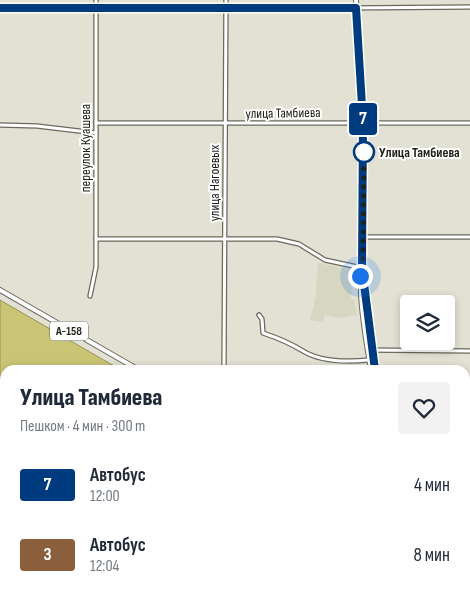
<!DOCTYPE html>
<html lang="ru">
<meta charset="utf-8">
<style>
body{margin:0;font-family:"Sofia Sans Condensed",sans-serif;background:#f2f2f3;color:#1f2937;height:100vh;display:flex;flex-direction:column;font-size:19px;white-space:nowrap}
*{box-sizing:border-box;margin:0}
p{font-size:16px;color:#747a83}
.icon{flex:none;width:28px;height:28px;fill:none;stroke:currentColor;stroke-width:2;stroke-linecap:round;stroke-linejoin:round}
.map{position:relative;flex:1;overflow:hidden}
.details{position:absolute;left:0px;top:365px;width:470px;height:236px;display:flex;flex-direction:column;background:#fff;border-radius:15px 15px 0 0;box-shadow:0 2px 8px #0003}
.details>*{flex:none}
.badge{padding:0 10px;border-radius:4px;font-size:18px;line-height:32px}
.buttons{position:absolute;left:400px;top:295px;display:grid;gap:10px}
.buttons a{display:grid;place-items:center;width:55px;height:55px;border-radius:5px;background:#fff;box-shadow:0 2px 8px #0003;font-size:25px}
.you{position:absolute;width:25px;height:25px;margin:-12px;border:4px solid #fff;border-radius:50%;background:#1a73e8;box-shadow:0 0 0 8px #1a73e833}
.map>.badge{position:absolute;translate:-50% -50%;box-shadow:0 0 0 2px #fff}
.round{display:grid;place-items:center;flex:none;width:52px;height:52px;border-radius:5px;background:#f2f2f3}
.head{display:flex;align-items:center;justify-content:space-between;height:85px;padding:0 20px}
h1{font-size:24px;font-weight:800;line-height:38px}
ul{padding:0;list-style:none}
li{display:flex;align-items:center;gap:15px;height:70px;padding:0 20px}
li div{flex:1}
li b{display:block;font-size:19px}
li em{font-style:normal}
li .badge{min-width:55px;font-weight:700;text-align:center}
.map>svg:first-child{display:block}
.built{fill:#d7d6c0}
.water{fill:#cac475;stroke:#97935a}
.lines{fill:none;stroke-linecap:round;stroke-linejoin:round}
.minor-casing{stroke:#6a6a5e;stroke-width:5.5}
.major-casing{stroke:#6a6a5e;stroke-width:6}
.minor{stroke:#fff;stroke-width:3}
.major{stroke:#fff;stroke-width:4}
.line-casing{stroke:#fff;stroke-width:11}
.line{stroke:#003b80;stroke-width:8}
.walk{stroke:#21211c;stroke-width:5;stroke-dasharray:0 9}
.stop-dot{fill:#fff;stroke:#003b80;stroke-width:2.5}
.labels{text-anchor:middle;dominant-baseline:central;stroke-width:4;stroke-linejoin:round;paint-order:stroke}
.shield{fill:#fff;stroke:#646460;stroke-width:1}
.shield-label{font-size:12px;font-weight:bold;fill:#21211c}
.street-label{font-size:14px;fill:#21211c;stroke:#fff}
.stop-label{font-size:14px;font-weight:bold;fill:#21211c;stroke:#fff;text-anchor:start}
</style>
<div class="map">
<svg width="470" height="601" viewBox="0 0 470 601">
<rect width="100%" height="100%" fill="#e2e1d3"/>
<g class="built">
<path d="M318,263L352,270L351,299L355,301L357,315L340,318L325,315L323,322L310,320L316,296Z"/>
<path d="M0,433L5,436V586L0,585Z"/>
<path d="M44,596H332L334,601H61Z"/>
</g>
<g class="water">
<path d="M0,300L121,370H5V384L0,382Z"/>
<path d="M465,532L470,534V591L465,593Z"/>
</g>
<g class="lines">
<g class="minor-casing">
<g id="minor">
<path d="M0,8L97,10L470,7"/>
<path d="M96,123H470"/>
<path d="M0,125L37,126L96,133"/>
<path d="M363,237H470"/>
<path d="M96,239H277L299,244L325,260L362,268"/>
<path d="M90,296L96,267V0"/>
<path d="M259,315L262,319L263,333C278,338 290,343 303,351C321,362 349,362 369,360"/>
<path d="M368,350L470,351"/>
<path d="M224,365L226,0"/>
<path d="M0,433L3,435"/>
<path d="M0,585L5,586"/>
<path d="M44,596L61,601"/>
<path d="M167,601L168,596"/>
</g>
</g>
<g class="major-casing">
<g id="major">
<path d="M356,0L363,123L362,268L375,370"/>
<path d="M363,271C356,285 368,351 371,370"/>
<path d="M0,290L139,370"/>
<path d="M465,491L470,494"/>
<path d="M465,515L470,518"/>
<path d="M383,596L384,601"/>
<path d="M390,596V601"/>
</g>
</g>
<use href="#minor" class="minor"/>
<use href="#major" class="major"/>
</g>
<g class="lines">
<g class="line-casing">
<path id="line" d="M0,8H356L363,122L362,268L375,370"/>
</g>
<use href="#line" class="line"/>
<path class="walk" d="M360,276L363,271L364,152"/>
</g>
<circle class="stop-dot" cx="364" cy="152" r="10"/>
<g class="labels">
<rect class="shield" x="50" y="321.5" width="38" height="19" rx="4"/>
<g class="shield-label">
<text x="69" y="331">А-158</text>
</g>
<g class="street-label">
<text transform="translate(283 113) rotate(-1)">улица Тамбиева</text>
<text transform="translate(85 148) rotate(-90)">переулок Куашева</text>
<text transform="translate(214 183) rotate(-90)">улица Нагоевых</text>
</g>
<g class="stop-label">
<text x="379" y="152">Улица Тамбиева</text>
</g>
</g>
</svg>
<div class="buttons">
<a><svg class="icon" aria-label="layers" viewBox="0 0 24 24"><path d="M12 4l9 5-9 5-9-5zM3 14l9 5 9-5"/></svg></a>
</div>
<div class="you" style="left:360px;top:276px"></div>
<b class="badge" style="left:363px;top:119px;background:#003b80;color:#fff">7</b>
<section class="details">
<div class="head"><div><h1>Улица Тамбиева</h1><p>Пешком · 4 мин · 300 m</p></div><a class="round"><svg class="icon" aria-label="heart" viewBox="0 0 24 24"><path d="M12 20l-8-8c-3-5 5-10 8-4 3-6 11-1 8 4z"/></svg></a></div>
<ul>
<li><span class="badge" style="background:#003b80;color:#fff">7</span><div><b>Автобус</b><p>12:00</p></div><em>4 мин</em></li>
<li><span class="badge" style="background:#8b5e3c;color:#fff">3</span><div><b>Автобус</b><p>12:04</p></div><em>8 мин</em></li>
</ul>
</section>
</div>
